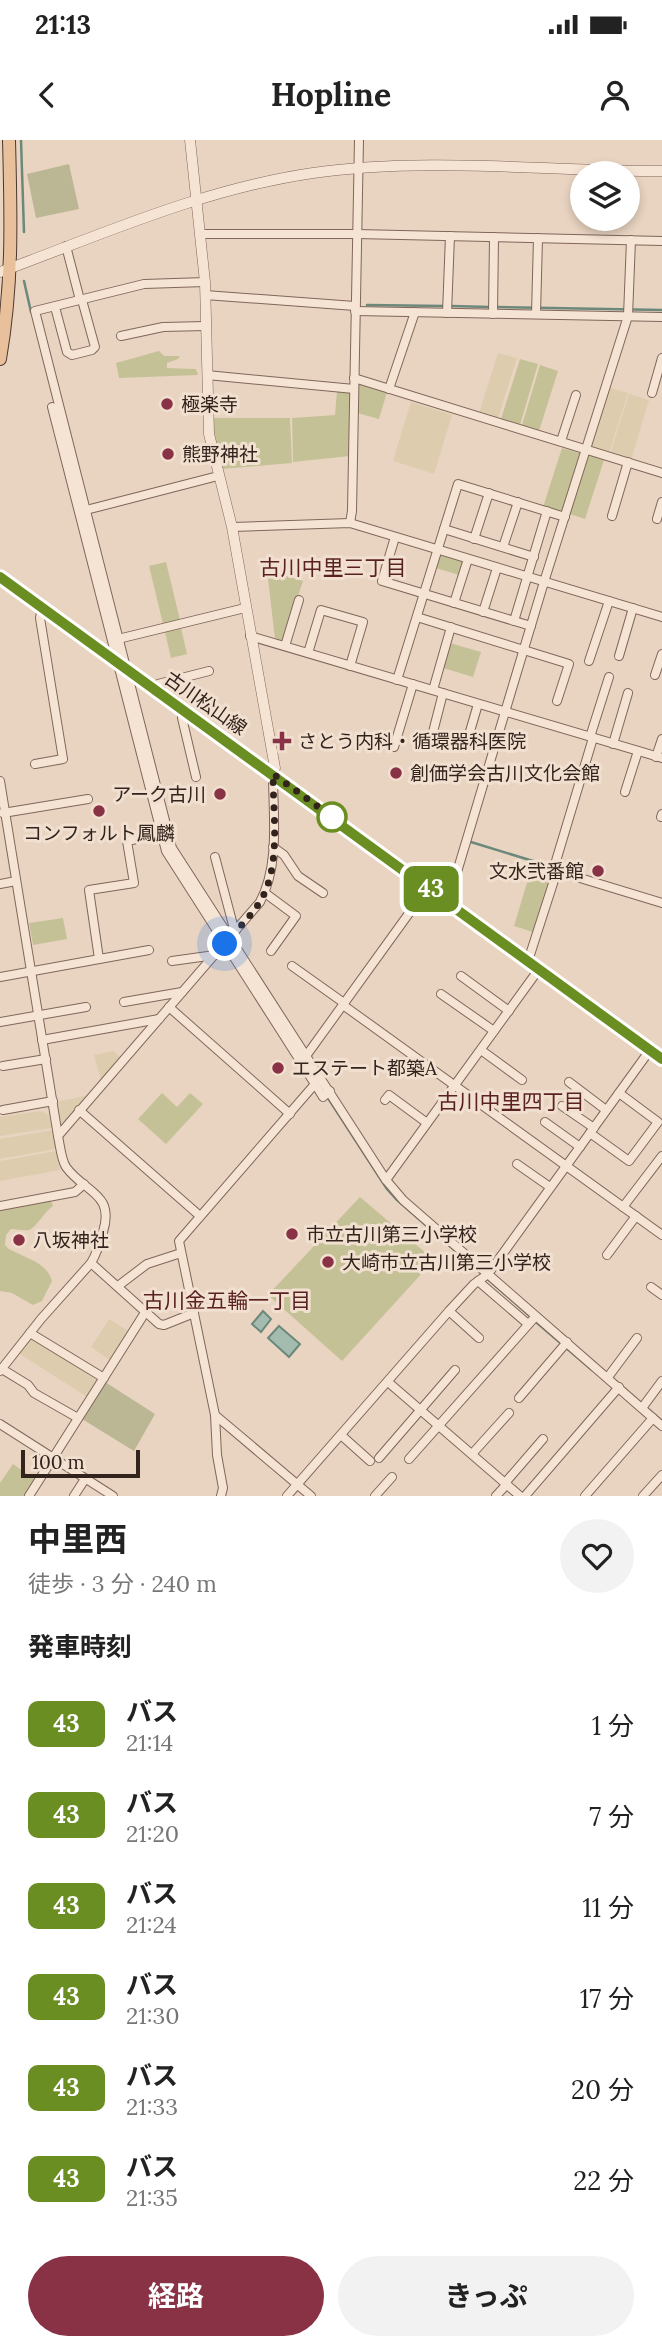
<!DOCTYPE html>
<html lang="ja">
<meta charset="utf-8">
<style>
body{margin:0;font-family:Lora,"Noto Sans JP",serif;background:#f2f2f2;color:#222;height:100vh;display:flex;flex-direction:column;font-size:26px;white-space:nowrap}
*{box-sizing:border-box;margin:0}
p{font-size:23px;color:#767676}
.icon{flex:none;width:38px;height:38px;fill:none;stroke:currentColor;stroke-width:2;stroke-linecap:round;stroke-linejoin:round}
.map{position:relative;height:1356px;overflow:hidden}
.drawer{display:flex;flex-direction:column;background:#fff;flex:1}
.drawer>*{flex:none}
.badge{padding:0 14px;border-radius:10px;font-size:24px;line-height:46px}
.fabs{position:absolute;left:570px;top:21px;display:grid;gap:14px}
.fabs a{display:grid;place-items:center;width:70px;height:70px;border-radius:50%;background:#fff;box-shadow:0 4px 10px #0003;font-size:35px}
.scale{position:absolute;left:21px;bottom:18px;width:119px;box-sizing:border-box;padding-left:7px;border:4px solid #32231d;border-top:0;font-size:19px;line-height:24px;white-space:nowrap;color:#32231d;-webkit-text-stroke:5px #f1e0d0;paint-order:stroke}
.you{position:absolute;width:35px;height:35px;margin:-18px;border:5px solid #fff;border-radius:50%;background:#1a73e8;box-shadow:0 0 0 10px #1a73e833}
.map>.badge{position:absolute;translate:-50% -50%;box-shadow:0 0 0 4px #fff}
h2{padding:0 28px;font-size:26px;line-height:63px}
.round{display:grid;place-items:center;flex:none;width:74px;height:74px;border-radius:37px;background:#f2f2f2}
.head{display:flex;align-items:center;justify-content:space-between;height:119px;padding:0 28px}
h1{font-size:33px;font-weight:700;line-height:52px}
.cta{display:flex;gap:14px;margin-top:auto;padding:14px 28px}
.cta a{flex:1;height:80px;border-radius:42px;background:#893145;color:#fff;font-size:28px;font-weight:700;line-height:80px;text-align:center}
.cta a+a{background:#f2f2f2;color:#222}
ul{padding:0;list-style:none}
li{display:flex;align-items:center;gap:21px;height:91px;padding:0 28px}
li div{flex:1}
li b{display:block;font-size:26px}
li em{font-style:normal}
li .badge{min-width:77px;font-weight:700;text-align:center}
.status{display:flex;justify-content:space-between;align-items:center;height:49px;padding:0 35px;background:#fff;direction:ltr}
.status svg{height:19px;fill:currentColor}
header{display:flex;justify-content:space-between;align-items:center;height:91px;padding:0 28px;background:#fff;font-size:32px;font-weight:700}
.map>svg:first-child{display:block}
.farmland{fill:#deccaf}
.green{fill:#c5c197}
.cemetery{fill:#bbb795}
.water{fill:#a3bcaf;stroke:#6c887b;stroke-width:2}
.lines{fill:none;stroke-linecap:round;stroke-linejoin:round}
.stream{stroke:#6c887b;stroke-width:2.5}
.minor-casing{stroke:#80665b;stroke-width:10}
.tertiary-casing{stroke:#80665b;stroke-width:11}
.primary-casing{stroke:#4e362f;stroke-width:14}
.minor{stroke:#f5e3d3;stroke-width:8}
.tertiary{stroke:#f5e3d3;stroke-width:10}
.primary{stroke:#e9c09c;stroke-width:12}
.line-casing{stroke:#fff;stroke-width:16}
.line{stroke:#6b8e23;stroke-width:10}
.walk{stroke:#32231d;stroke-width:7;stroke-dasharray:0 12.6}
.poi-dot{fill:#893145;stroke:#f1e0d0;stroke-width:2.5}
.stop-dot{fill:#fff;stroke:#6b8e23;stroke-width:3.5}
.labels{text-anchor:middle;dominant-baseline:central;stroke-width:6;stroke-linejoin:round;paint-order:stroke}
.poi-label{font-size:19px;fill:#32231d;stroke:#f1e0d0;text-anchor:start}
.street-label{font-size:19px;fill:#32231d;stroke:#f1e0d0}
.neighbourhood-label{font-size:21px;fill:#5a2122;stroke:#f1e0d0}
</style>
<div class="status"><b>21:13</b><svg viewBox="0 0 49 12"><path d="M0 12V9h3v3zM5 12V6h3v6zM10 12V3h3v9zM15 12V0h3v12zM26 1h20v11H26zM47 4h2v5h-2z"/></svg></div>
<header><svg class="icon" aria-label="back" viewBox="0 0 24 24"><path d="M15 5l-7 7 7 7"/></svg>Hopline<svg class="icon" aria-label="person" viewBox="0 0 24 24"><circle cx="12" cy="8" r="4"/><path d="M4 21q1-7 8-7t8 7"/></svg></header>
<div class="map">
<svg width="662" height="1356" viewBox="0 0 662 1356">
<rect width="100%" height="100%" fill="#e9d4c1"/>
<g class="farmland">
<path d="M498,213L517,218L498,278L479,273Z"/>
<path d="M607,247L628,253L609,313L589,307Z"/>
<path d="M629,254L649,260L631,320L610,314Z"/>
<path d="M411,262L452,275L434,334L393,321Z"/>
<path d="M114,911L121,919L101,940L94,915Z"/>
<path d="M89,955L67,982L61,983L57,962Z"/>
<path d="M41,971L49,975L52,988L0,996V977Z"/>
<path d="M53,990L56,1009L0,1019V999Z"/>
<path d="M56,1011L60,1030L0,1041V1021Z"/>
<path d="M109,1179L130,1192L111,1221L91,1207Z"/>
<path d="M31,1198L98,1241L87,1257L20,1214Z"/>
</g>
<g class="green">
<path d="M159,211L164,216H180L178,219L167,223V228L196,229L198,235L119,238L116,223Z"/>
<path d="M520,219L538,224L520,285L501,279Z"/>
<path d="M540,225L558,231L539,291L522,285Z"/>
<path d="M358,244L387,252L379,279L357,273Z"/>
<path d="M337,251H352L350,316L293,322L292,278L335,275Z"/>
<path d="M212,278H290L292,323L222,329L214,302Z"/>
<path d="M562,308L582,314L563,373L543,367Z"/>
<path d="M588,315L604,320L585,379L570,374Z"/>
<path d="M440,415L463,422L459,435L436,428Z"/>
<path d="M166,422L180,480L163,484L149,426Z"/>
<path d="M267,430L303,441L283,501L275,499Z"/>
<path d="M181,488L187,514L171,518L165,492Z"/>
<path d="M450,503L481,512L473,537L443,528Z"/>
<path d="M532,726L547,730L552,735L533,792L514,786Z"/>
<path d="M63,778L67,799L33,805L29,783Z"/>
<path d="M162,953L177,967L190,953L203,964L166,1004L138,979Z"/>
<path d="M360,1057L434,1120L342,1221L268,1155Z"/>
<path d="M50,1059L53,1066C45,1071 36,1088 29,1090C23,1091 16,1089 11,1089L6,1095L5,1105L9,1109C25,1118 47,1122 52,1141L42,1161L33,1165L12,1153L0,1151V1068Z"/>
<path d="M13,1324L36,1340L26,1356H0V1343Z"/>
</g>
<g class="cemetery">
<path d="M69,24L79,69L36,78L27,34Z"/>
<path d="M105,1242L155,1274L134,1311L82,1279Z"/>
</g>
<g class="water">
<path d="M263,1171L271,1179L261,1192L252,1184Z"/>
<path d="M279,1186L300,1204L289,1217L268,1198Z"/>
</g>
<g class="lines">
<g class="stream">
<path d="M21,0L24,92"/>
<path d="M24,141L31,172"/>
<path d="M367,165L444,166"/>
<path d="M451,166L489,167"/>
<path d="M496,167L662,170"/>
<path d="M471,702L546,725"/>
<path d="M328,958L387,1049L396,1059L531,1177"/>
<path d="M536,1182L592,1230"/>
</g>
<g class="minor-casing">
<g id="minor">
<path d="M201,94H357L662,101"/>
<path d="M66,106L80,160"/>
<path d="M205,142L144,144L35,171L172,708L306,916"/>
<path d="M205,155L355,166"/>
<path d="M55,167L67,212L72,215L92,210L95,207L82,160"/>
<path d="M355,171L662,177"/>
<path d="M447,173L450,96"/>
<path d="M493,174L494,97"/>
<path d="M536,174L538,98"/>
<path d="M121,196L163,187L206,186"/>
<path d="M207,235L354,249"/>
<path d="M354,238L662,333"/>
<path d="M389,249L415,172"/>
<path d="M652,253L662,218"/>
<path d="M52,267L166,711L315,944"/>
<path d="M561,301L576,255"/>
<path d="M86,370L218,336"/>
<path d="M612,376L628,322"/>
<path d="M657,379L662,362"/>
<path d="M350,383L352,371L359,0"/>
<path d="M232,387L350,383L662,477"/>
<path d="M444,389L534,417"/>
<path d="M395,397L382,441L531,486"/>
<path d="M474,399L489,353"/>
<path d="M503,407L518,362"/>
<path d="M454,463L468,419"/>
<path d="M483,472L497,428"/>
<path d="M417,477L569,524L557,561"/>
<path d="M514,481L547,371"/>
<path d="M250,496L662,618"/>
<path d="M118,499L245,468"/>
<path d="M285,506L299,460"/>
<path d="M308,513L321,470L363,482L350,526"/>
<path d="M619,516L633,468"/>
<path d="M589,521L609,461"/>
<path d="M655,535L662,514"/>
<path d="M397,540L458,344L565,377"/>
<path d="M153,549L158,544L209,531"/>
<path d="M433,550L451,487"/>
<path d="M183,571L182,578L196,637"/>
<path d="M433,592L443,553"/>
<path d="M590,597L609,537"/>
<path d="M613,604L628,553"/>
<path d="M466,605L478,564"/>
<path d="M394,607L413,544"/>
<path d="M656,617L662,599"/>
<path d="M35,624L63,619L40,478L42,467"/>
<path d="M0,641L58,996"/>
<path d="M625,652L638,611"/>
<path d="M3,673L88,659"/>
<path d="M661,677L662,674"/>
<path d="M273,707L284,715L298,736L323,753"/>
<path d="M215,717L233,785L236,790"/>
<path d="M557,731L662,763"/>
<path d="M0,744L16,741"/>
<path d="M428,747L306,916L386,1040L403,1060L662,1286"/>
<path d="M265,753L296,776L271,811"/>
<path d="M448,762L544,442L628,176L631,100"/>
<path d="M99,819L89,750L134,743L127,701L165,693"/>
<path d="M172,821L215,815"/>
<path d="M528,821L557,731L556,721L593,598"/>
<path d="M292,826L344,863"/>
<path d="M461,836L509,871"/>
<path d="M0,837L149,810"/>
<path d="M441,854L494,891"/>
<path d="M124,862L182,852"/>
<path d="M343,865L662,1095"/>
<path d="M169,867L290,974"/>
<path d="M0,882L86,867"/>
<path d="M42,900L159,879"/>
<path d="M481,910L522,940"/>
<path d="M3,926L46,919"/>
<path d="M569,942L606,970"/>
<path d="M385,960L389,955L427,983"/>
<path d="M562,966L594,988"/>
<path d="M3,970L53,961"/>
<path d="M79,970L200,1076"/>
<path d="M545,982L580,1007"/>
<path d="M590,993L629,1021L658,982L619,953"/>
<path d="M517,1024L550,1047"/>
<path d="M386,1040L539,829"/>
<path d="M0,1066L75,1052L84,1044"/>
<path d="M623,1067L662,1016"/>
<path d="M607,1115L636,1076"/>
<path d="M91,1123L159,1184L164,1185L194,1173"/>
<path d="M478,1141L528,1184"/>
<path d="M118,1146L147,1124L181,1113"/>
<path d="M651,1147L662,1155"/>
<path d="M449,1171L479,1198"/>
<path d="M30,1193L104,1238"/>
<path d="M2,1229L28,1245L34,1253L78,1278"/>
<path d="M0,1231L41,1179L91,1123C97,1113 100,1103 103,1092C115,1053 85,1053 66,1027C61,1019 60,1005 58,996L260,762C280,724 273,676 273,634"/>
<path d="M608,1237L637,1198"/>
<path d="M388,1242L520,1356"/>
<path d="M519,1258L567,1202"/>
<path d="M642,1268L662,1241"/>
<path d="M215,1275L217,1315L223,1348L221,1356"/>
<path d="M0,1284L113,1356"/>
<path d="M341,1295L370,1321"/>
<path d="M472,1314L509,1273"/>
<path d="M379,1318L455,1230"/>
<path d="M409,1319L535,1177"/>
<path d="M505,1343L543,1299"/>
<path d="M29,1356L146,1171"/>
<path d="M74,1356L85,1339"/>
<path d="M287,1356L449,1171L474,1144L488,1134L650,910"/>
<path d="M311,1356L215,1275L179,1101L315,944L323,957L330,951"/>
<path d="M375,1356L392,1337"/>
<path d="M496,1356L507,1344"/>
<path d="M525,1356L619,1247"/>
<path d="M585,1356L653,1278"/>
<path d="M643,1356L662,1335"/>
</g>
</g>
<g class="tertiary-casing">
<g id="tertiary">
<path d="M190,0L205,142L209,294L232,387L275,628L273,634"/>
<path d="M0,132C103,94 203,49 313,33C428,17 546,31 662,31"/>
</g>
</g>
<g class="primary-casing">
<g id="primary">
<path d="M0,219C13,144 11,76 9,0"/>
<path d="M0,437L662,919"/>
</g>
</g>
<use href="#minor" class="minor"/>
<use href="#tertiary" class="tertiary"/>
<use href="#primary" class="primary"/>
</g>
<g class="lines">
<g class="line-casing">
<path id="line" d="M0,437L662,919"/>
</g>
<use href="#line" class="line"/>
<path class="walk" d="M225,804C238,788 257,771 265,752C280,717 273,672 273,634L342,684L332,677"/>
</g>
<g class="poi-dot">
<circle cx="167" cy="264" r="7"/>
<circle cx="168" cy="314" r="7"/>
<path d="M278.5 590.5h7v7h7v7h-7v7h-7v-7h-7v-7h7z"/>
<circle cx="396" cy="633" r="7"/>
<circle cx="220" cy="654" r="7"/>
<circle cx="99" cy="671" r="7"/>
<circle cx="598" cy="731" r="7"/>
<circle cx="278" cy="928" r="7"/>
<circle cx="292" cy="1094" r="7"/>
<circle cx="19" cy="1100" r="7"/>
<circle cx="328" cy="1122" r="7"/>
</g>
<circle class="stop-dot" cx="332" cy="677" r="14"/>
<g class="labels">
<g class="poi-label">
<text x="181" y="264">極楽寺</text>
<text x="182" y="314">熊野神社</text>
<text x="298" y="601">さとう内科・循環器科医院</text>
<text x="410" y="633">創価学会古川文化会館</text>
<text x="206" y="654" text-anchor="end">アーク古川</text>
<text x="99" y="693" text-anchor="middle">コンフォルト鳳麟</text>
<text x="584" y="731" text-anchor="end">文水弐番館</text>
<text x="292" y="928">エステート都築A</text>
<text x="306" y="1094">市立古川第三小学校</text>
<text x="33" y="1100">八坂神社</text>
<text x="342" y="1122">大崎市立古川第三小学校</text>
</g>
<g class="street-label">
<text transform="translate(206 563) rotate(35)">古川松山線</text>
</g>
<g class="neighbourhood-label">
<text x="333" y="427">古川中里三丁目</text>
<text x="511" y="961">古川中里四丁目</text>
<text x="227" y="1160">古川金五輪一丁目</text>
</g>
</g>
</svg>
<div class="fabs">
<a><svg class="icon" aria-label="layers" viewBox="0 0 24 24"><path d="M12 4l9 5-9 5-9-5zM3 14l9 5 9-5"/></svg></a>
</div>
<div class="scale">100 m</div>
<div class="you" style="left:225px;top:804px"></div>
<b class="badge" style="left:431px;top:749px;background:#6b8e23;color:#fff">43</b>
</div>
<section class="drawer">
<div class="head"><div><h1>中里西</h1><p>徒歩 · 3 分 · 240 m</p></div><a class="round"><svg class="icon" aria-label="heart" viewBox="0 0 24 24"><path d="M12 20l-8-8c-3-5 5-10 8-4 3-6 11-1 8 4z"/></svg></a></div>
<h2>発車時刻</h2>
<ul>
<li><span class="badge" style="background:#6b8e23;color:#fff">43</span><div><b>バス</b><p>21:14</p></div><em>1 分</em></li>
<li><span class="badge" style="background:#6b8e23;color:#fff">43</span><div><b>バス</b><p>21:20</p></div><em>7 分</em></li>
<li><span class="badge" style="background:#6b8e23;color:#fff">43</span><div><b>バス</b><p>21:24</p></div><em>11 分</em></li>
<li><span class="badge" style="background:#6b8e23;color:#fff">43</span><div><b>バス</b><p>21:30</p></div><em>17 分</em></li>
<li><span class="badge" style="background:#6b8e23;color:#fff">43</span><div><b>バス</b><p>21:33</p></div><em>20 分</em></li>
<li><span class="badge" style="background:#6b8e23;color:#fff">43</span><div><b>バス</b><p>21:35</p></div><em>22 分</em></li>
</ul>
<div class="cta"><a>経路</a><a>きっぷ</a></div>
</section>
